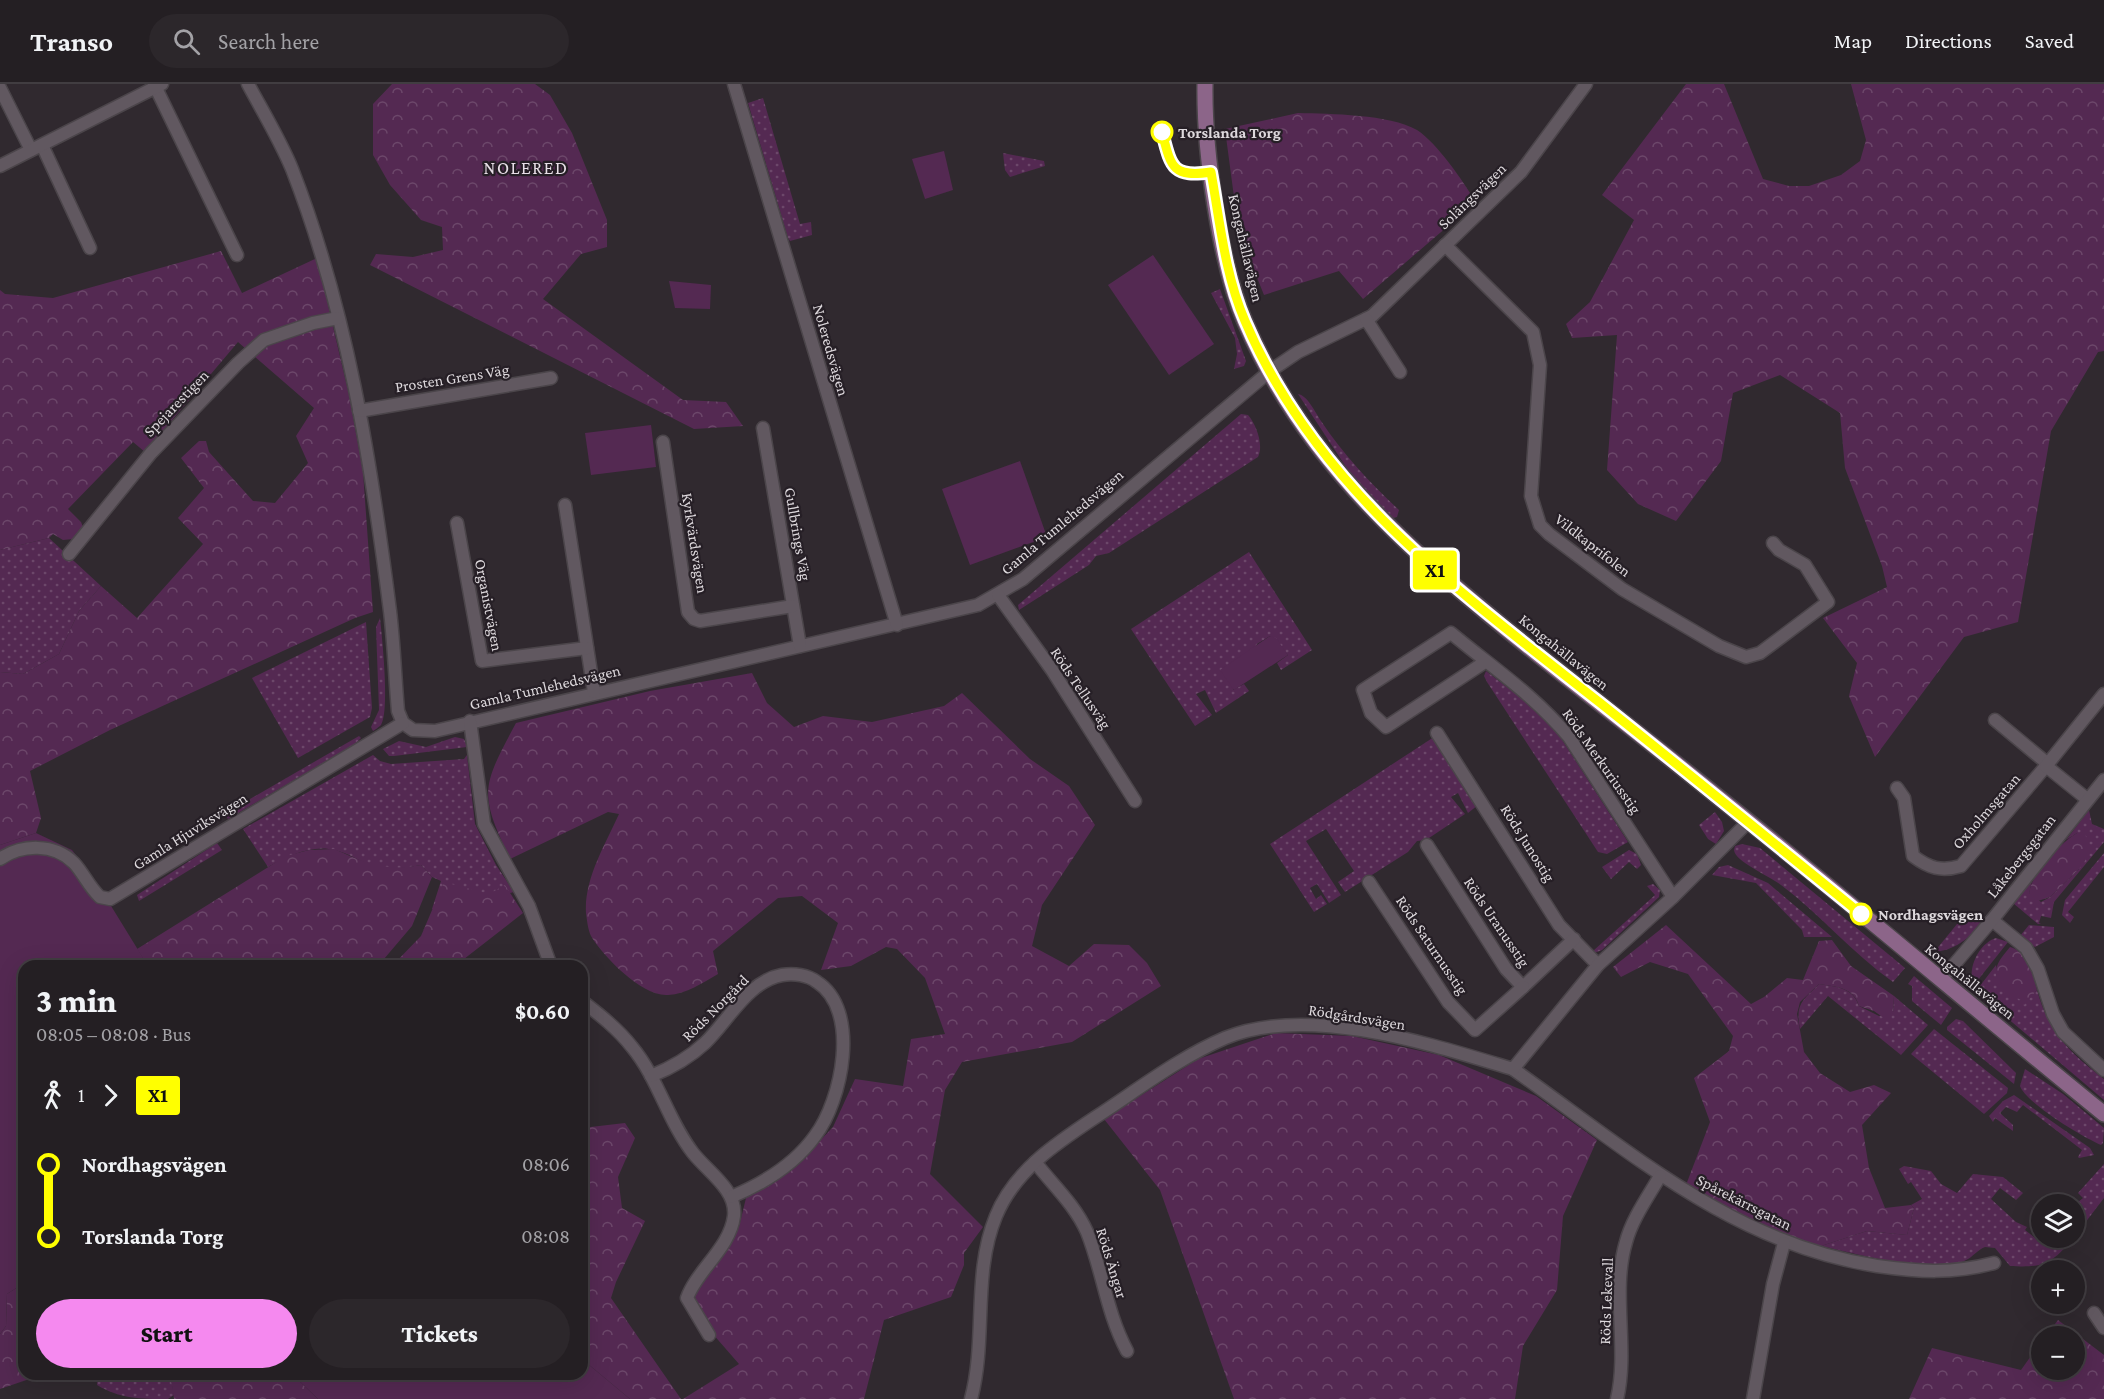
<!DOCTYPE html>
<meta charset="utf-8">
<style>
body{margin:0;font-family:"Crimson Pro",serif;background:#2c272b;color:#f1f3f6;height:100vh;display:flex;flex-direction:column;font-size:22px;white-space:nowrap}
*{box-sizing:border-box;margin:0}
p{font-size:20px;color:#a3a2a6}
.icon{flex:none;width:33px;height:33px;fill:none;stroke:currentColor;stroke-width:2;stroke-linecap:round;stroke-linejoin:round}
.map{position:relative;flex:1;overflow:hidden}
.sheet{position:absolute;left:18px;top:876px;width:570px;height:420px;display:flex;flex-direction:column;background:#241f23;border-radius:18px;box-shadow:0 6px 24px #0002,0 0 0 2px #413d41}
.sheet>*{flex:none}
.badge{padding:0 12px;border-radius:4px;font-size:21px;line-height:39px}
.tools{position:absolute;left:2031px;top:1110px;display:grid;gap:12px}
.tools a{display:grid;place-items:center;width:54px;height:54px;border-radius:50%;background:#241f23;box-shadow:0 6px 24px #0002,0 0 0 2px #413d41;font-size:30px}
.map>.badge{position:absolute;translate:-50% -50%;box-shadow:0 0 0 3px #fff}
.legs{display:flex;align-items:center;gap:9px;height:66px;padding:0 18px;font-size:20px}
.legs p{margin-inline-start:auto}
.overview{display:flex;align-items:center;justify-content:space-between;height:102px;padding:0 18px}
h1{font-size:33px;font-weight:800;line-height:45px}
.cta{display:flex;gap:12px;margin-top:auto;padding:12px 18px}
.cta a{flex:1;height:69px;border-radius:36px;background:#f589ef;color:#111;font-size:24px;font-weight:800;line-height:69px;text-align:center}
.cta a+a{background:#2c272b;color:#f1f3f6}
ul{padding:0 18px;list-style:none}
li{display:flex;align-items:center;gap:21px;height:72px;font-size:22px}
li i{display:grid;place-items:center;width:9px;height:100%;margin:0 8px;background:currentColor}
li i::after{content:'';width:15px;height:15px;margin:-8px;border:4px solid;border-radius:50%;background:#241f23}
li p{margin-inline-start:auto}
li:first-child i{background:linear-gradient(#0000 50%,currentColor 0)}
li:last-child i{background:linear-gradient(currentColor 50%,#0000 0)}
header{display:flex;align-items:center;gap:36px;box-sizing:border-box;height:84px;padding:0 30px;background:#241f23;border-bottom:2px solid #413d41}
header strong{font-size:28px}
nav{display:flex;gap:33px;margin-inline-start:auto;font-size:21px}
.search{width:420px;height:54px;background:#2c272b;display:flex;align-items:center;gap:15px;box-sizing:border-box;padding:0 21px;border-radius:33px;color:#a3a2a6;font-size:22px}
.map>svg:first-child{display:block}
.grass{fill:url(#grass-dots)}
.forest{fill:url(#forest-crowns)}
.green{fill:#542952}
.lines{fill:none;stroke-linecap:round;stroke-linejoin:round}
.street-casing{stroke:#4b454a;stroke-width:15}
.secondary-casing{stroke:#4b454a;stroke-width:18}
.street{stroke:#615860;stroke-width:12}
.secondary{stroke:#8c6589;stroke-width:15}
.line-1-casing{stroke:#fff;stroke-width:14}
.line-1{stroke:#ff0;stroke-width:9}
.stop-1-dot{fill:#fff;stroke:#ff0;stroke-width:3}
.labels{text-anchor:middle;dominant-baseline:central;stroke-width:4.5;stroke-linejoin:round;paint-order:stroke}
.stop-label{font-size:16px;font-weight:bold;fill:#ddd8dc;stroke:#261f26;text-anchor:start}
.street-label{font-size:16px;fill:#ddd8dc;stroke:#261f26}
.neighbourhood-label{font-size:18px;letter-spacing:1.5px;fill:#e8dfe7;stroke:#261f26}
</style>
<header>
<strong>Transo</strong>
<div class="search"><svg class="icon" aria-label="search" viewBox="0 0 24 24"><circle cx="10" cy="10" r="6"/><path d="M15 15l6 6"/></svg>Search here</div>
<nav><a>Map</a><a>Directions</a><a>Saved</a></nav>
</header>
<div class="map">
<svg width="2104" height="1315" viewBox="0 0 2104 1315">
<defs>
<pattern id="grass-dots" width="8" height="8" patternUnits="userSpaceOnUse" patternTransform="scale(1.5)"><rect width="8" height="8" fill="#542952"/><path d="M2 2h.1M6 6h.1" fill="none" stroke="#6c476a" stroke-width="1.8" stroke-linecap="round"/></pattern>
<pattern id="forest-crowns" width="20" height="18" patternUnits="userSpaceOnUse" patternTransform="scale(1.5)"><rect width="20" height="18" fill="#542952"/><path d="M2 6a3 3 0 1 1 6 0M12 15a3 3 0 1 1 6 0" fill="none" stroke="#6c476a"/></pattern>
</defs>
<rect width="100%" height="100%" fill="#30292f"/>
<g class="grass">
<path d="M763,14L800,140L811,138L812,151L790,157L788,154L748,19Z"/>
<path d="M1003,69L1044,77L1045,82L1010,93L1005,86Z"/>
<path d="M1220,205L1246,277L1244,282L1234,285L1237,270L1235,254L1211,209Z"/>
<path d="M1298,310C1308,312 1315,328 1321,337C1343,370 1370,399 1399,426L1397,433L1393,434L1352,392Z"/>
<path d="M1241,330L1248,331C1256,340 1264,361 1258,373L1109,469L1096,472L1089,481L1019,526L1018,521Z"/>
<path d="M49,454L101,502L79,527L59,570L23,590L0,588V466Z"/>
<path d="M1249,468L1312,566L1281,586L1277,579L1288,571L1270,552L1257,560L1233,606L1244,600L1249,607L1216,629L1205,606L1196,610L1212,631L1195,642L1131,545Z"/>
<path d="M380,534C382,553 390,627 381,641C380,642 375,646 373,647L371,643L379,626L376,543Z"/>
<path d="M366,538L372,624L370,633L298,674L252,594Z"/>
<path d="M1486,587L1533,623L1557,648L1628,758L1607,770L1598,768L1487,598L1484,592Z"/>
<path d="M359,652L361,654L355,660L228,735L224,730Z"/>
<path d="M455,653L464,655L467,663L394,672H389L383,665L399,657L426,663Z"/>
<path d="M1434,653L1478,721L1468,729L1458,709L1451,713L1465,730L1426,756L1417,757L1408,768L1345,808L1338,798L1354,787L1326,745L1306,757L1341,811L1329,819L1317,800L1310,804L1316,815L1321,811L1327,820L1314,828L1270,760Z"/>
<path d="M373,671L380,677L391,680L464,675L467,671L475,740L496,781L514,808L449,824L432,825L441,797L432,793L421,781C406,784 389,787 374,782C361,778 348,769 335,766C312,760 287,772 268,783L243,745Z"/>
<path d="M2089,726L2092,740L2104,745V758L2054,818L2051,834L2041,832L2039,839L2041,840H2038L2013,819L2032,797L2029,809L2041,818L2050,813L2079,785L2077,749L2066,756Z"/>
<path d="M1715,728L1722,738L1724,747L1716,760L1708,755L1699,741Z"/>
<path d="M217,759L222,766L139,817L137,811Z"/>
<path d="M1742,760L1760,764L1905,884L1893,898C1852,869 1821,831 1781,801C1770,792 1735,778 1734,766L1735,762Z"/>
<path d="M1629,766L1637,770L1641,781L1637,785L1629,778L1611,795L1602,783Z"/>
<path d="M2104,769V783L2068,828L2074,833L2070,839L2062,831L2065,816Z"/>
<path d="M1728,781L1768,799L1832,853H1804L1802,846L1756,799L1712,791L1719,783Z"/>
<path d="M1653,800L1660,806L1659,813L1602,866L1594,869L1593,867L1655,811L1647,802Z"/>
<path d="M1972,831L1982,834C1978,850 1951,869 1935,867L1957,840Z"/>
<path d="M2029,841L2054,843V853L2035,863L2020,852Z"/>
<path d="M1996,854L2008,858L1974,901C1966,886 1979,859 1996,854Z"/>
<path d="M1996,881L1997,888L2032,911L2037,906C2049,949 2069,968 2104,995V1016L1980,911L1976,907Z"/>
<path d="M1914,892L1952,924L1941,941L1912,917V902L1908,900Z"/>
<path d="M1819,900C1836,903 1853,903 1859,922L1879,932L1893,929L1894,912L1928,941L1901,971L1828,912L1800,945C1795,920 1802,917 1819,900Z"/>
<path d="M1956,935L1963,937L2016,989L2014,1000L1947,946V943Z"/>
<path d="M1934,945L2008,1004L2007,1009L1984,1030L1911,970Z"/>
<path d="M2025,985L2063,1010L2104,1044L2103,1059L2101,1061C2082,1053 2026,1019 2020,1002Z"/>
<path d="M2014,1011L2090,1064L2094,1071L2079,1074L2078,1073L2082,1066L2023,1021L2017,1028L2006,1023L2000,1029L2013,1041V1047L1995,1034L1993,1038L1989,1032L2003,1017Z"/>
<path d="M2104,1080V1114L2075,1152L2074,1120H2067L2063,1117L2068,1111L2077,1119L2083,1114L2078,1109Z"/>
<path d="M1904,1082L1931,1087L1941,1100L1957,1109L1973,1090L2003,1093L2023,1109L2016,1116L2000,1104L1991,1115L2016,1138L2027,1143L2025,1146L2044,1161L2050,1154H2073C2052,1180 2044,1184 2010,1182L1995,1164L1985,1163C1977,1166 1973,1173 1966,1176C1938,1192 1852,1169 1821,1162L1867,1147L1907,1151L1914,1124L1911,1121L1922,1115L1911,1098L1908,1100L1899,1085Z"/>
<path d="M98,1290H161L171,1295L174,1311L168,1315C140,1315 120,1315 97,1301Z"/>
</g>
<g class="forest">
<path d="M392,0H535L550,11L572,49L607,136V163L581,170L543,215L683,316L726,318L743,342L694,345L370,181L376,170L413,173L443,166L442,143L421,136L390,101L373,71V20Z"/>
<path d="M1686,0H1724L1763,95L1789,102H1809L1841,91L1860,77L1866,56L1851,0H2104V267L2098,268L2051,347L2018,538L1964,553L1875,673L1849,612L1857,579L1823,534L1887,503L1882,482L1845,384L1840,329L1780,291L1733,309L1721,377L1676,437L1638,420L1607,386L1617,251L1572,254L1566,240L1590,218L1634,136L1602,111Z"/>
<path d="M1298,29C1330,30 1389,30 1417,46C1438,60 1462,96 1476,118L1363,215L1339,187L1264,211L1250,176L1236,128L1225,45Z"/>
<path d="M221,167L242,209L317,174L349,311L363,388L373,528L355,534L110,646L30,687L41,734L36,749L0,761V588L23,590L59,570L79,527L101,502L137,534L203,460L178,434L204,404L181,374L199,357H206L209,368L253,417L275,419L308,379L296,352L314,324L238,258L145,368L133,358L68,425L81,438L83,443L73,455L63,456L53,450L49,454L0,466V206L5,210L53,214Z"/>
<path d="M752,589L767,619L794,643L823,632L872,638L944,622L962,609L1030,675L1069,702L1095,741L1042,821L1032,862L1069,882L1094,860L1129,861L1147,879L1161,902L1072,958L962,978L945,1006L930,1090L983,1143L964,1169V1181L951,1213L884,1236L864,1315H683L739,1280L712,1249L694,1211L739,1143L746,1114L795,1083L833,1043L855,995L903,1002L911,955L945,950L925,894L897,865L886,863L851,882L821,886L838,839L802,812L778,814L713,867L718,890C702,899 687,910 668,911C642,913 603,872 591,852C588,846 587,836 586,829C584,795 605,761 619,730L608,728L510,775C479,709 481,704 516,639L650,607Z"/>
<path d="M2077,749H2083L2089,756L2085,777L2079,785L2050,813L2035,818L2029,809C2033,787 2058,761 2077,749Z"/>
<path d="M334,765C366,779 385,788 421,781L432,793L412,842L378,882H148L137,865L286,772L309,766Z"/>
<path d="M444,798L489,810L505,801L523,829L455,882H392L421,852Z"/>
<path d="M1666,841L1751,920L1764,913L1787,894L1803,896L1819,857L1832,856L1851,882L1894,912L1893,929L1888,937L1874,927L1859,922C1854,903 1836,903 1819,900L1800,918L1797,930L1804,968L1820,989L1850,1008L1874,1001L1891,1009L1862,1041L1869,1084L1885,1124L1911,1121L1914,1124L1907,1151L1867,1147L1821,1162L1764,1144L1686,1101L1710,1038L1694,994L1729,967L1733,952L1688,890L1650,878L1621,893L1613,883Z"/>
<path d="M2010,863C2027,867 2033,891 2037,906L2024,921L2021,916L2000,906C1992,885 1996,880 2010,863Z"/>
<path d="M1276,949L1352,952L1439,971L1536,1012L1597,1056L1563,1132L1557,1206L1523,1262L1515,1315H1234L1160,1106L1104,1035L1198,975Z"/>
<path d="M625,1039L635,1054L618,1093L622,1124L645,1137L616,1198L611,1214L681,1315H630L582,1275V1044Z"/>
<path d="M24,1199V1290H44L0,1305V1250L6,1242L7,1210Z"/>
<path d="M2058,1236L2104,1271V1315H1909L1932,1264L2021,1286L2041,1258L2042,1286H2074V1252H2046Z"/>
<path d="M161,1290H292L318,1315H174L171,1295Z"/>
</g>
<g class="green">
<path d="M944,67L953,106L925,115L912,75Z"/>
<path d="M1153,171L1214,260L1169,291L1108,201Z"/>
<path d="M669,197L711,201L710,225L675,224Z"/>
<path d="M651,341L656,383L591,391L585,349Z"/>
<path d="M1020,377L1047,453L970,481L942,405Z"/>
<path d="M1270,552L1276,554L1288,571L1234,606L1220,586Z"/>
<path d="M36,749L72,766L100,804L148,882H24V1199L7,1210L6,1242L0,1250V761Z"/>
<path d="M582,1275L630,1315H318L292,1290H582Z"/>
</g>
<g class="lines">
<g class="street-casing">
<g id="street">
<path d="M154,0L237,171"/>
<path d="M248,0C263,28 280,56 292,85C347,226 371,377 390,527C394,560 395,593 398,627L403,639L413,646L435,647L978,521L1023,495L1270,287L1298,268L1372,232L1521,88L1586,0"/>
<path d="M734,0L897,541"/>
<path d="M0,4L31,66"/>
<path d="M42,61L90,164"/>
<path d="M0,82L162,0"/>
<path d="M1445,161L1533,248L1540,281L1531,412L1540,441L1549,450L1622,505L1719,562L1746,573L1760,569L1828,518L1805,481L1779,466L1773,459"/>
<path d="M1366,235L1400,288"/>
<path d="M359,327L551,294"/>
<path d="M763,344L800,562"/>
<path d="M663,358L688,528L694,535L700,537L793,522"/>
<path d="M565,421L594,608"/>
<path d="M457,439L482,577L587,564"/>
<path d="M69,470L151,369L238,279L264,256L313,239L338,234"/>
<path d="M998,511L1052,586L1135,717"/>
<path d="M1485,578L1386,643L1371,629L1363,606L1451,549C1493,584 1533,610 1569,653L1673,813"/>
<path d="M1995,636L2048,680"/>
<path d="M470,637L484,740L529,822L551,882"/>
<path d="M1437,649L1559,841L1598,881"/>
<path d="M1897,704L1904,714L1913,772C1929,784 1941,788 1961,782L2046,682"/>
<path d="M2087,715L2046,682L2104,610"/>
<path d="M1427,761L1506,885L1523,903L1574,855"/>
<path d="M0,775C22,760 54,759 74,779C84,790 89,803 100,813L110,815L403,639"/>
<path d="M1369,798L1448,918L1475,946L1523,903"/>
<path d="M1992,836L2026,864L2038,885L2053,930L2063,948L2104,986"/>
<path d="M1941,896L1992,836L2104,696"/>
<path d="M582,917C600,931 618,945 632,963C658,994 668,1037 693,1069C708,1088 737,1106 734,1132C730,1164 697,1186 687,1214L709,1251"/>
<path d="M1513,985C1628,1066 1733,1160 1877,1182C1920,1188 1952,1190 1994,1179"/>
<path d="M651,992C671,984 689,974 705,959C728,937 748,897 782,891C794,889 808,891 817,898C861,926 842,1017 815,1052C795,1080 762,1100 731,1113"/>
<path d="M1035,1078C1053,1101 1075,1121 1087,1148C1103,1188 1106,1227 1127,1267"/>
<path d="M2094,1229L2104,1244"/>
<path d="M971,1315C987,1255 972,1190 996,1132C1016,1083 1063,1055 1105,1027C1144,1001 1183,972 1225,954C1308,920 1430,960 1513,985L1598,881L1673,813L1748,738"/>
<path d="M1617,1315C1629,1264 1611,1208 1626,1158C1632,1135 1648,1113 1660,1092"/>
<path d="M1753,1315L1773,1200L1784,1159"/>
</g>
</g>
<g class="secondary-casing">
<path id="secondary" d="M1205,0C1204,66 1219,177 1245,238C1302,371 1397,455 1506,545C1576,602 1648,656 1718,713C1849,817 1975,925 2104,1030"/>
</g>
<use href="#street" class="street"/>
<use href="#secondary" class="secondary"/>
</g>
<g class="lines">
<g class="line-1-casing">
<path id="line-1" d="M1162,48C1171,83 1172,94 1211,88C1220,138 1225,191 1245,237C1316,405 1461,509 1599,618C1687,688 1774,759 1861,830"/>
</g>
<use href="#line-1" class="line-1"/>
</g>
<g class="stop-1-dot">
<circle cx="1162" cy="48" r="10"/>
<circle cx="1861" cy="830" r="10"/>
</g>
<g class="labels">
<g class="stop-label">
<text x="1178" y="48">Torslanda Torg</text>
<text x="1878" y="830">Nordhagsvägen</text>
</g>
<g class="street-label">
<text transform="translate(1472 112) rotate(-44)">Solängsvägen</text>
<text transform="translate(1246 164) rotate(77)">Kongahällavägen</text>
<text transform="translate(831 266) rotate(74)">Noleredsvägen</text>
<text transform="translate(452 294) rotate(-9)">Prosten Grens Väg</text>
<text transform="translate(176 319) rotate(-46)">Spejarestigen</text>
<text transform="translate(1062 438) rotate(-40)">Gamla Tumlehedsvägen</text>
<text transform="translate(798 450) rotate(80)">Gullbrings Väg</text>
<text transform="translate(695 459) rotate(81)">Kyrkvärdsvägen</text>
<text transform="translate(1593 461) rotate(38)">Vildkaprifolen</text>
<text transform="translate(489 521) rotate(79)">Organistvägen</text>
<text transform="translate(1564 568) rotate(39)">Kongahällavägen</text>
<text transform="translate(545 603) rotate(-13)">Gamla Tumlehedsvägen</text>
<text transform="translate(1081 604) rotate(56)">Röds Tellusväg</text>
<text transform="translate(1602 677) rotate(55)">Röds Merkuriusstig</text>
<text transform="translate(1986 727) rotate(-49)">Oxholmsgatan</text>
<text transform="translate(190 747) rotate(-32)">Gamla Hjuviksvägen</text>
<text transform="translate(1528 759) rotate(58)">Röds Junostig</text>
<text transform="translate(2021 772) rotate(-52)">Låkebergsgatan</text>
<text transform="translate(1497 838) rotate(56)">Röds Uranusstig</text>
<text transform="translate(1432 861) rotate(56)">Röds Saturnusstig</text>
<text transform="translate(1970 897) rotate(39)">Kongahällavägen</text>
<text transform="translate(715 924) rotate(-45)">Röds Norgård</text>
<text transform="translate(1357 933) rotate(9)">Rödgårdsvägen</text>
<text transform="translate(1744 1118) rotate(27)">Spårekärrsgatan</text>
<text transform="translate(1112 1179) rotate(73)">Röds Ängar</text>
<text transform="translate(1606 1217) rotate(-88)">Röds Lekevall</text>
</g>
<g class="neighbourhood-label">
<text x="526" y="84">NOLERED</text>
</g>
</g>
</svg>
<div class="tools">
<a><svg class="icon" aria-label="layers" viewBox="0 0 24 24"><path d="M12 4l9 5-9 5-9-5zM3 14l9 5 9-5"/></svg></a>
<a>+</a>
<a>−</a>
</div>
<b class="badge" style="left:1435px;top:486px;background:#ff0;color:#111">X1</b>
<section class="sheet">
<div class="overview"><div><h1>3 min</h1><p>08:05 – 08:08 · Bus</p></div><b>$0.60</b></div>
<div class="legs"><svg class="icon" aria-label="walk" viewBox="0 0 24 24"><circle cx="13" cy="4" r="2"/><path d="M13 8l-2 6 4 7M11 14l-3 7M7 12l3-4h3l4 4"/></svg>1<svg class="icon" aria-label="forward" viewBox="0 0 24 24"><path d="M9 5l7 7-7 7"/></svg><b class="badge" style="background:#ff0;color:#111">X1</b></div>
<ul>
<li><i style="color:#ff0"></i><b>Nordhagsvägen</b><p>08:06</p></li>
<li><i style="color:#ff0"></i><b>Torslanda Torg</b><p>08:08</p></li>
</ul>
<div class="cta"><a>Start</a><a>Tickets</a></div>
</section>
</div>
